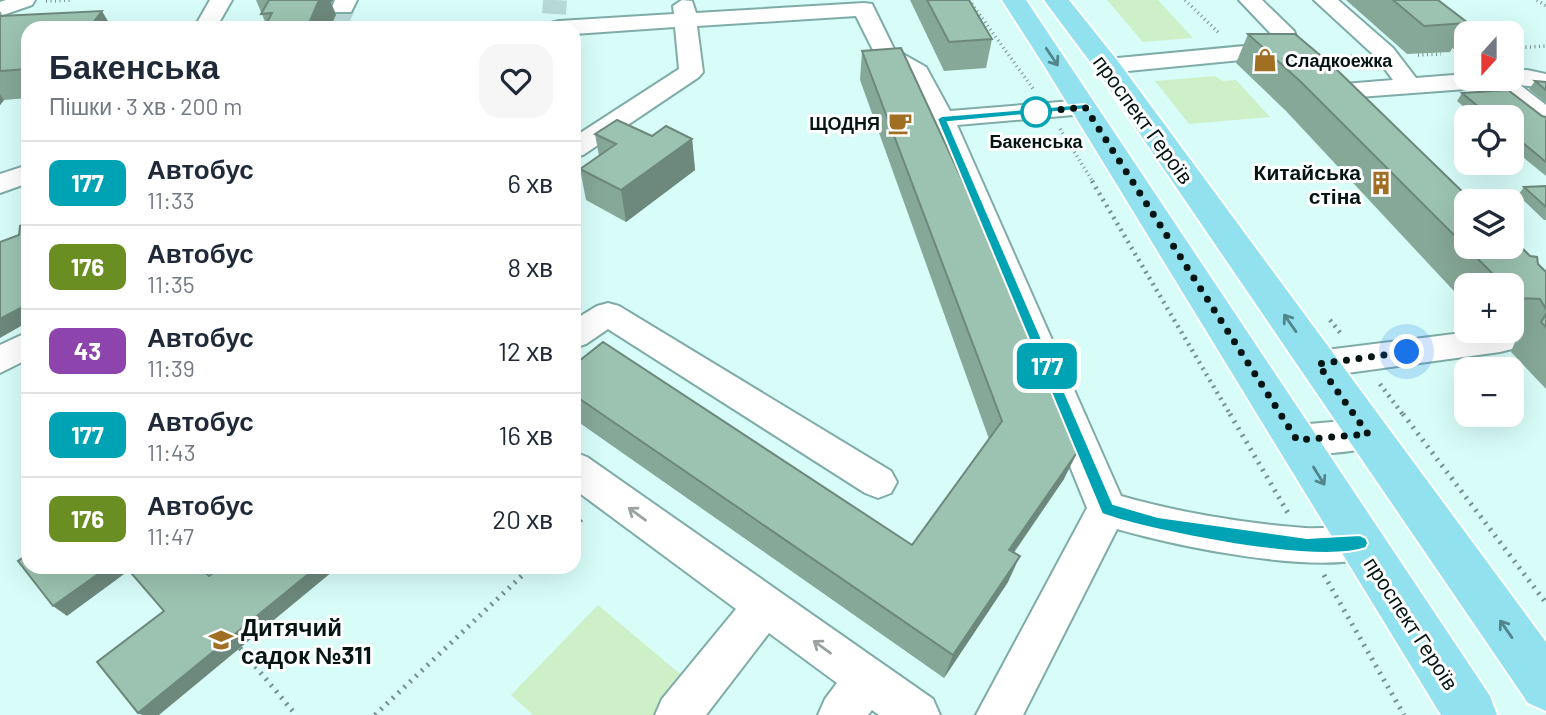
<!DOCTYPE html>
<html lang="uk">
<meta charset="utf-8">
<style>
body{margin:0;font-family:Barlow,sans-serif;background:#f6f6f7;color:#1f2937;height:100vh;display:flex;flex-direction:column;font-size:26px;white-space:nowrap}
*{box-sizing:border-box;margin:0}
p{font-size:23px;color:#747a83}
.icon{flex:none;width:38px;height:38px;fill:none;stroke:currentColor;stroke-width:2;stroke-linecap:round;stroke-linejoin:round}
.map{position:relative;flex:1;overflow:hidden}
.drawer{position:absolute;left:21px;top:21px;width:560px;height:553px;display:flex;flex-direction:column;background:#fff;border-radius:21px;box-shadow:0 7px 28px #0002}
.drawer>*{flex:none}
.badge{padding:0 14px;border-radius:10px;font-size:24px;line-height:46px}
.needle{width:46px;rotate:201deg}
.tools{position:absolute;left:1454px;top:21px;display:grid;gap:14px}
.tools a{display:grid;place-items:center;width:70px;height:70px;border-radius:14px;background:#fff;box-shadow:0 7px 28px #0002;font-size:35px}
.you{position:absolute;width:35px;height:35px;margin:-18px;border:5px solid #fff;border-radius:50%;background:#1a73e8;box-shadow:0 0 0 10px #1a73e833}
.map>.badge{position:absolute;translate:-50% -50%;box-shadow:0 0 0 4px #fff}
.round{display:grid;place-items:center;flex:none;width:74px;height:74px;border-radius:21px;background:#f6f6f7}
.head{display:flex;align-items:center;justify-content:space-between;height:119px;padding:0 28px}
h1{font-size:33px;font-weight:800;line-height:52px}
ul{padding:0;list-style:none}
li{display:flex;align-items:center;gap:21px;height:84px;padding:0 28px;border-top:2px solid #e0e1e3}
li div{flex:1}
li b{display:block;font-size:26px}
li em{font-style:normal}
li .badge{min-width:77px;font-weight:700;text-align:center}
.map>svg:first-child{display:block}
.green{fill:#cdf0c9}
.lines{fill:none;stroke-linecap:round;stroke-linejoin:round}
.minor-tunnel{stroke:#b8dad7;stroke-width:24;stroke-dasharray:24 12;stroke-linecap:butt}
.minor-casing{stroke:#7faca7;stroke-width:4}
.major-casing{stroke:#fff;stroke-width:4}
.path-far2{stroke:#75918e;stroke-width:3.5;stroke-dasharray:1 3.5;stroke-linecap:butt}
.path-far1{stroke:#75918e;stroke-width:4.5;stroke-dasharray:2 5;stroke-linecap:butt}
.path{stroke:#75918e;stroke-width:5;stroke-dasharray:2 6;stroke-linecap:butt}
.minor{fill:#fff;fill-rule:evenodd}
.major{fill:#92e1ef;fill-rule:evenodd}
.wall{fill:#86a898}
.shaded-wall{fill:#6d887c}
.building{fill:#9cc3b1;stroke:#6d887c;stroke-width:2}
.oneway{stroke:#52858c}
.oneway2{stroke:#9ba1a1}
.line{fill:#00a3b4;stroke:#fff;stroke-width:2}
.walk{stroke:#041514;stroke-width:7;stroke-dasharray:0 12.6}
.stop-dot{fill:#fff;stroke:#00a3b4;stroke-width:3.5}
.labels{text-anchor:middle;dominant-baseline:central;stroke-width:6;stroke-linejoin:round;paint-order:stroke}
.far-poi-label{font-size:18px;font-weight:bold;fill:#041514;stroke:#fff;text-anchor:start}
.far-stop-label{font-size:18px;font-weight:bold;fill:#041514;stroke:#fff}
.street-label{font-size:21px;fill:#041514;stroke:#fff}
.poi-label{font-size:21px;font-weight:bold;fill:#041514;stroke:#fff;text-anchor:end}
.near-poi-label{font-size:24px;font-weight:bold;fill:#041514;stroke:#fff;text-anchor:start}
</style>
<div class="map">
<svg width="1546" height="715" viewBox="0 0 1546 715">
<rect width="100%" height="100%" fill="#d8fdf9"/>
<g class="green">
<path d="M1107,0H1158L1193,38L1143,42Z"/>
<path d="M1215,76L1223,81L1236,80L1270,117L1189,124L1155,81Z"/>
<path d="M598,605L685,678L654,715H533L511,695Z"/>
</g>
<g class="lines">
<g class="minor-tunnel">
<path d="M554,14L555,0"/>
<path d="M334,27L343,7"/>
</g>
<g class="minor-casing">
<g id="minor">
<path d="M6,0H35L32,5L0,16V2Z"/>
<path d="M210,0H232L216,28H194Z"/>
<path d="M335,0H357L351,12H335L332,7Z"/>
<path d="M682,0L692,1L696,13L864,3L872,4L894,49L926,67L950,111L1085,100L1094,102L1097,107L1094,112L1085,114L957,125L1121,496C1176,512 1248,524 1305,528C1329,530 1351,522 1374,530L1380,543L1374,556C1317,576 1176,546 1117,529L1023,715H976L1087,508L929,119L908,76L877,58L856,16L697,26L703,72L699,77L583,155L574,157V137L679,69L675,27L574,34V28H548L551,23L559,21L674,14L673,6Z"/>
<path d="M1239,0H1262L1294,31L1300,47L1321,69L1317,74H1301L1283,56L1107,73L1099,71L1095,66L1099,61L1107,59L1276,43L1275,38Z"/>
<path d="M1314,0H1338L1393,48L1416,78L1466,74V79H1512V71L1527,70L1546,74V88L1520,85L1546,105V125L1537,122L1493,87L1332,99L1323,97L1320,92L1323,87L1332,85L1393,80L1377,58Z"/>
<path d="M1399,0H1423L1466,34V52L1458,50Z"/>
<path d="M28,165V183L0,193V174Z"/>
<path d="M608,303L619,306L891,471L897,482L891,493L878,498L865,493L608,329L586,344L574,348V320L597,306Z"/>
<path d="M1478,331H1509L1516,340L1512,349L1500,352L1318,377L1306,373L1301,364L1306,355L1318,351Z"/>
<path d="M28,332V359L0,373V345Z"/>
<path d="M1368,419L1381,424L1386,434L1381,444C1357,452 1308,458 1284,450L1279,440L1284,430L1297,425Z"/>
<path d="M574,452L587,457L933,699L940,715H879L872,710L868,715H818L825,699L837,683L769,633L706,715H655L662,699L736,609L574,489Z"/>
</g>
</g>
<g class="major-casing">
<g id="major">
<path d="M1002,0H1026L1490,696L1497,715H1441L1045,67Z"/>
<path d="M1044,0H1069L1117,60L1546,642V711L1528,703L1097,71Z"/>
</g>
</g>
<g class="path-far2">
<path d="M969,0L1034,90"/>
<path d="M1185,0L1219,33"/>
<path d="M1537,0L1546,6"/>
<path d="M46,1L73,0"/>
<path d="M1512,48L1546,46"/>
<path d="M1418,55L1441,54"/>
<path d="M1329,58L1352,56"/>
<path d="M1060,129L1093,182"/>
</g>
<g class="path-far1">
<path d="M1092,181L1231,416"/>
<path d="M1330,320L1342,335"/>
<path d="M1380,384L1404,416"/>
</g>
<g class="path">
<path d="M1230,414L1288,513"/>
<path d="M1403,414L1546,603"/>
<path d="M574,526L585,516"/>
<path d="M1324,575L1404,715"/>
<path d="M240,648L296,715"/>
<path d="M375,715L531,567"/>
</g>
<use href="#minor" class="minor"/>
<use href="#major" class="major"/>
</g>
<g class="wall">
<path d="M256,0H333L331,3L336,15L266,24Z"/>
<path d="M910,0H969L992,39L986,68L944,71Z"/>
<path d="M1346,0H1438L1468,23L1450,52L1407,54Z"/>
<path d="M0,11L3,16L28,28V98L4,100L0,105Z"/>
<path d="M1248,34L1538,264L1546,272V389L1511,352L1518,341L1512,331V285H1466V304L1286,111L1236,63Z"/>
<path d="M862,51L1064,479L1014,553L1008,582L944,678L574,419V365L912,545L989,439L860,80Z"/>
<path d="M1535,81L1546,90V103L1529,89Z"/>
<path d="M1462,93L1546,117V176L1512,148V117H1476L1457,101Z"/>
<path d="M595,134L692,139L695,170L626,222L586,200L580,169L599,156Z"/>
<path d="M1546,186V220H1544L1518,195L1524,187Z"/>
</g>
<g class="shaded-wall">
<path d="M319,0H333L331,3L336,15L330,28H307Z"/>
<path d="M102,11L112,28H89Z"/>
<path d="M0,94L4,100L0,105Z"/>
<path d="M692,139L695,170L626,222L621,190Z"/>
<path d="M574,215L578,232L574,234Z"/>
<path d="M28,304V322L0,338V319Z"/>
<path d="M1078,451L1064,479L997,576L1009,550Z"/>
<path d="M1020,556L1008,582L944,678L953,655Z"/>
<path d="M108,567H129L131,569L67,616L53,606Z"/>
<path d="M317,567H338L159,715H142L138,713Z"/>
</g>
<g class="building">
<path d="M269,0H319L307,28H264L272,13L261,14Z"/>
<path d="M927,0H969L992,39L949,42Z"/>
<path d="M1393,0H1438L1468,23L1424,26Z"/>
<path d="M102,11L89,28H28V69L0,71V16Z"/>
<path d="M1248,34H1295L1333,66L1472,201H1466V247H1512V238L1530,256L1537,257L1538,264L1546,272V309L1540,299L1517,298L1512,293V285H1504L1301,82Z"/>
<path d="M901,48L1059,389L1073,422L1078,451L1009,550L1020,556L953,655L574,395V365L603,342L912,545L1002,421L862,51Z"/>
<path d="M1535,81L1546,82V90Z"/>
<path d="M1508,90L1542,116L1546,117V162L1512,134V117H1491L1462,93Z"/>
<path d="M617,120L652,136L666,126L692,139L621,190L580,169L616,144L595,134Z"/>
<path d="M1546,186V207L1524,187Z"/>
<path d="M28,222V304L0,319V242L19,235L20,226Z"/>
<path d="M1546,314V327L1541,322Z"/>
<path d="M28,554V567H108L53,606L18,561Z"/>
<path d="M126,567H200L209,576L221,567H317L138,713L97,662L164,611Z"/>
</g>
<defs><path id="oneway-shaft" d="M-6 0H5M1.5-3L5.5 0L1.5 3" fill="none" stroke-width="1.6" stroke-linecap="round" stroke-linejoin="round" transform="scale(1.75)"/></defs>
<g class="oneway">
<use href="#oneway-shaft" transform="translate(1052 57) rotate(56)"/>
<use href="#oneway-shaft" transform="translate(1290 323) rotate(-125)"/>
<use href="#oneway-shaft" transform="translate(1319 476) rotate(58)"/>
<use href="#oneway-shaft" transform="translate(1506 629) rotate(-125)"/>
</g>
<g class="oneway2">
<use href="#oneway-shaft" transform="translate(637 514) rotate(-144)"/>
<use href="#oneway-shaft" transform="translate(822 647) rotate(-144)"/>
</g>
<path class="line" d="M1085,104L1090,107L1088,109L948,122L1113,504L1158,517L1307,538L1360,535L1366,538L1368,543L1366,548C1319,565 1151,532 1102,514L937,119L942,116Z"/>
<g class="lines">
<path class="walk" d="M1036,112L1085,107L1297,440L1368,434L1318,364L1407,352"/>
</g>
<defs>
<g id="shop-bare" transform="scale(1.89)"><path d="M-5-2.5h2.3a2.7 3.5 0 0 1 5.4 0H5L5.5 6h-11ZM-1.5-2.5h3a1.5 2.3 0 0 0-3 0Z" fill="#a16f24" stroke="#fff" stroke-width="2.5" paint-order="stroke"/></g>
<g id="cafe-bare" transform="scale(1.89)"><path d="M-5.5-4.5H6V0H3Q3 3.5 0 3.5H-2.5Q-5.5 3.5-5.5 0ZM3-3.2v2h1.7v-2ZM-6 4.5H4V6H-6Z" fill="#a16f24" stroke="#fff" stroke-width="2.5" paint-order="stroke"/></g>
<g id="building-bare" transform="scale(1.89)"><path d="M-4-6H4V6H1V3H-1V6H-4ZM-2.5-4.3h1.7v1.8h-1.7ZM.8-4.3h1.7v1.8H.8ZM-2.5-1h1.7V.8h-1.7ZM.8-1h1.7V.8H.8Z" fill="#a16f24" stroke="#fff" stroke-width="2.5" paint-order="stroke"/></g>
<g id="school-bare" transform="scale(1.89)"><path d="M0-5L7-2L0 1L-7-2ZM-4 1L0 2.5L4 1V4Q0 6-4 4Z" fill="#a16f24" stroke="#fff" stroke-width="2.5" paint-order="stroke"/></g>
</defs>
<g fill-rule="evenodd">
<use href="#shop-bare" x="1265" y="60"/>
<use href="#cafe-bare" x="900" y="123"/>
<use href="#building-bare" x="1381" y="183"/>
<use href="#school-bare" x="221" y="640"/>
</g>
<circle class="stop-dot" cx="1036" cy="112" r="14"/>
<g class="labels">
<g class="far-poi-label">
<text x="1285" y="60">Сладкоежка</text>
<text x="880" y="123" text-anchor="end">ЩОДНЯ</text>
</g>
<g class="far-stop-label">
<text x="1036" y="141">Бакенська</text>
</g>
<g class="street-label">
<text transform="translate(1144 119) rotate(54)">проспект Героїв</text>
<text transform="translate(1412 623) rotate(57)">проспект Героїв</text>
</g>
<g class="poi-label">
<text x="1361" y="171">Китайська<tspan x="1361" dy="24">стіна</tspan></text>
</g>
<g class="near-poi-label">
<text x="241" y="626">Дитячий<tspan x="241" dy="28">садок №311</tspan></text>
</g>
</g>
</svg>
<div class="tools">
<a><svg class="needle" viewBox="-14 -14 28 28"><path d="M0-13l5 13h-10z" fill="#e53935"/><path d="M0 13l5-13h-10z" fill="#747a83"/></svg></a>
<a><svg class="icon" aria-label="locate" viewBox="0 0 24 24"><circle cx="12" cy="12" r="6"/><path d="M12 2v4M12 18v4M2 12h4M18 12h4"/></svg></a>
<a><svg class="icon" aria-label="layers" viewBox="0 0 24 24"><path d="M12 4l9 5-9 5-9-5zM3 14l9 5 9-5"/></svg></a>
<a>+</a>
<a>−</a>
</div>
<div class="you" style="left:1407px;top:352px"></div>
<b class="badge" style="left:1047px;top:366px;background:#00a3b4;color:#fff">177</b>
<section class="drawer">
<div class="head"><div><h1>Бакенська</h1><p>Пішки · 3 хв · 200 m</p></div><a class="round"><svg class="icon" aria-label="heart" viewBox="0 0 24 24"><path d="M12 20l-8-8c-3-5 5-10 8-4 3-6 11-1 8 4z"/></svg></a></div>
<ul>
<li><span class="badge" style="background:#00a3b4;color:#fff">177</span><div><b>Автобус</b><p>11:33</p></div><em>6 хв</em></li>
<li><span class="badge" style="background:#6b8e23;color:#fff">176</span><div><b>Автобус</b><p>11:35</p></div><em>8 хв</em></li>
<li><span class="badge" style="background:#8e44ad;color:#fff">43</span><div><b>Автобус</b><p>11:39</p></div><em>12 хв</em></li>
<li><span class="badge" style="background:#00a3b4;color:#fff">177</span><div><b>Автобус</b><p>11:43</p></div><em>16 хв</em></li>
<li><span class="badge" style="background:#6b8e23;color:#fff">176</span><div><b>Автобус</b><p>11:47</p></div><em>20 хв</em></li>
</ul>
</section>
</div>
